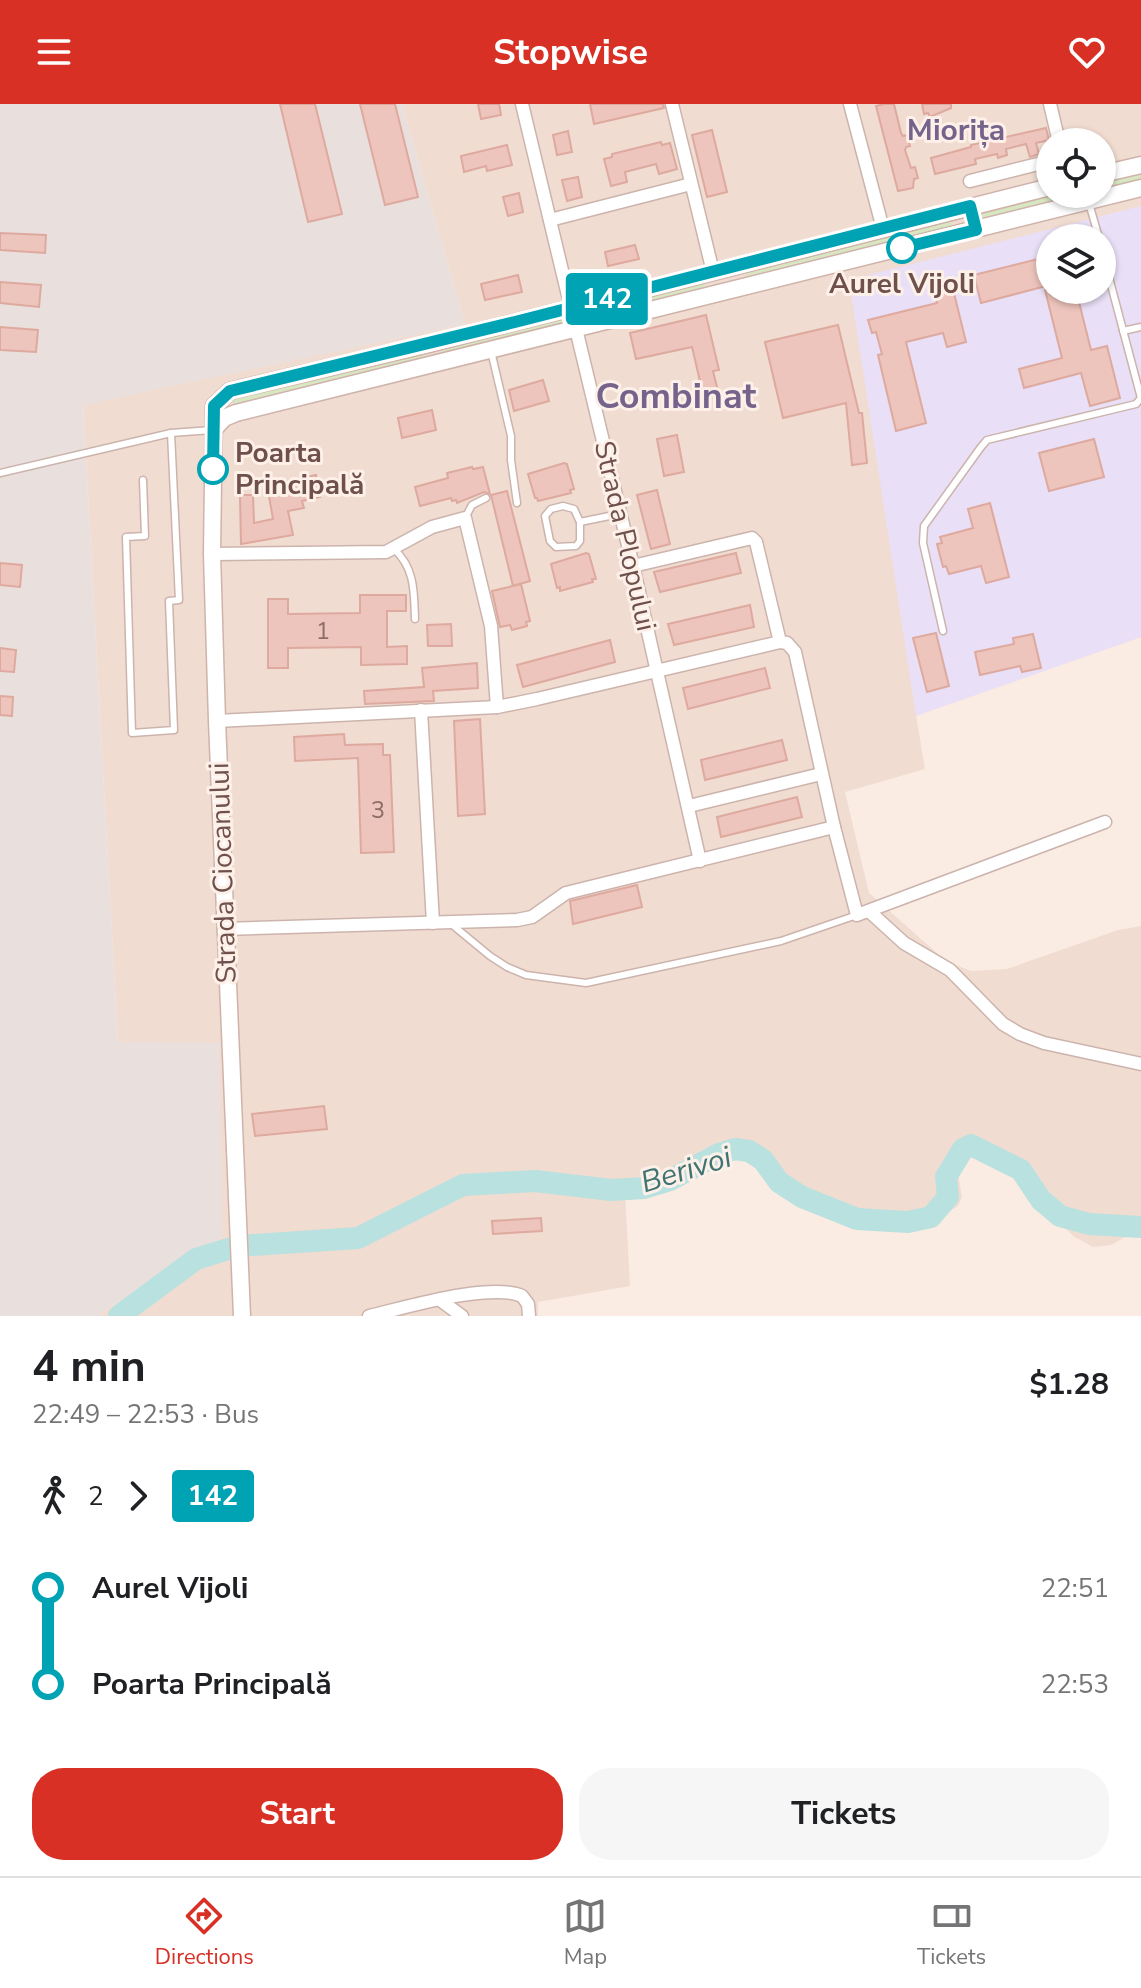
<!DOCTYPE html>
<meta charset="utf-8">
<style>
body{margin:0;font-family:"Nunito Sans",sans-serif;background:#f6f6f6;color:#202124;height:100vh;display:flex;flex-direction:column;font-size:30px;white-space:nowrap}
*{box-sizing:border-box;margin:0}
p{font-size:26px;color:#757577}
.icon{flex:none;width:44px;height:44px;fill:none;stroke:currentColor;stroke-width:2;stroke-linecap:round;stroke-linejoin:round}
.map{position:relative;height:1212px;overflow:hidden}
.details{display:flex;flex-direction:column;background:#fff;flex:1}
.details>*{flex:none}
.badge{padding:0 16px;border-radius:6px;font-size:28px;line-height:52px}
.tools{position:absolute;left:1036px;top:24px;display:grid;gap:16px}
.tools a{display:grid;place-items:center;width:80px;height:80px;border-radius:50%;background:#fff;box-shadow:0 2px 6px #0004;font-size:40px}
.map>.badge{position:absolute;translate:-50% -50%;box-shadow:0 0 0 4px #fff}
.legs{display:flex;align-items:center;gap:12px;height:88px;padding:0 32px;font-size:26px}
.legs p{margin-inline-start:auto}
.head{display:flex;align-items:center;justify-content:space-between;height:136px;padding:0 32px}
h1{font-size:44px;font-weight:700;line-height:60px}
.cta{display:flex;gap:16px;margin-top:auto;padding:16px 32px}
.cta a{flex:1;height:92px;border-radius:32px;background:#d93025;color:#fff;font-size:32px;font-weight:700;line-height:92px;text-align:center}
.cta a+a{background:#f6f6f6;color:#202124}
ul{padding:0 32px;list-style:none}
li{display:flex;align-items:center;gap:28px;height:96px;font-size:30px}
li i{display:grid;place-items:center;width:12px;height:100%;margin:0 10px;background:currentColor}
li i::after{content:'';width:20px;height:20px;margin:-10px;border:6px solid;border-radius:50%;background:#fff}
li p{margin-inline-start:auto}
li:first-child i{background:linear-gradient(#0000 50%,currentColor 0)}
li:last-child i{background:linear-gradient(currentColor 50%,#0000 0)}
header{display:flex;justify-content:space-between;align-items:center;height:104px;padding:0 32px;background:#d93025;color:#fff;font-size:36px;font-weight:700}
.menu{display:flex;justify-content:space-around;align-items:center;height:112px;border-top:2px solid #e0e0e0;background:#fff;font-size:22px;color:#757577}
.menu a{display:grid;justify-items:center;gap:4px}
.menu .on{color:#d93025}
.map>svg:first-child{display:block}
.residential{fill:#f1dcd1;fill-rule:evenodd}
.industrial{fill:#e9e0dd}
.education{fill:#e9dff6;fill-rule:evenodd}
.green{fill:#d8e6c2}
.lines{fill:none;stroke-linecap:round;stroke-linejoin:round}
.river{stroke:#b9e1df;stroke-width:22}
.building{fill:#edc5bc;stroke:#dea99e;stroke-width:2}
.service-casing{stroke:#ccb4ad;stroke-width:9}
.minor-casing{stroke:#ccb4ad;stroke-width:15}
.secondary-casing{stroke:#cfb3aa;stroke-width:19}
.service{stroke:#fff;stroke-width:6}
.minor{stroke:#fff;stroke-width:12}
.secondary{stroke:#fff;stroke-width:16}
.line-1-casing{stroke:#fff;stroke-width:18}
.line-1{stroke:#00a3b4;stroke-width:12}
.stop-1-dot{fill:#fff;stroke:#00a3b4;stroke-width:4}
.labels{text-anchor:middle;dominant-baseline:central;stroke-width:6;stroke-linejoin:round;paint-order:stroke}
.number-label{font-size:24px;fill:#8e6d67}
.stop-label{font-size:28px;font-weight:bold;fill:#6f504b;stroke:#fdf0e8}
.street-label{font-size:28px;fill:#6f504b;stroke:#fdf0e8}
.neighbourhood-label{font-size:30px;font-weight:bold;fill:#76638c;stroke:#fdf0e8}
.water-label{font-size:30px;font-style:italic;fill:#407472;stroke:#fdf0e8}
.district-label{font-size:36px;font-weight:bold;fill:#76638c;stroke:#fdf0e8}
</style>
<header><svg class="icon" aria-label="menu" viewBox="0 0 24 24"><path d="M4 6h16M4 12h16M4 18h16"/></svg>Stopwise<svg class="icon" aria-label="heart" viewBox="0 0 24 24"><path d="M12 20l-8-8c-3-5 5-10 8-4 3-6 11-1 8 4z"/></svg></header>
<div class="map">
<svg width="1141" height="1212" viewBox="0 0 1141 1212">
<rect width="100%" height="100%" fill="#faece2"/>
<path class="residential" d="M402,0H1141V533L916,611L925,665L845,688L869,789L946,857L971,867L1007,865L1118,826L1141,822V1130H1131L1111,1141L1093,1143L1073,1132L1028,1085L1019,1072L1010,1065L967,1047L958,1070L962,1093L958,1102L934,1116L903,1123L874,1122L850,1118L805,1101L770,1075L751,1050L737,1049L662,1084L648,1089H625L630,1182L538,1198V1212H97L222,1133L118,938L83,300L465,220ZM1050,38H1102V90H1050ZM1050,134H1102V186H1050Z"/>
<path class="industrial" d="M0,0H402L465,220L83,301L118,938L219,939L222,1133L97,1212H0Z"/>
<path class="education" d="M1141,102V533L916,612L849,176ZM1050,134H1102V186H1050Z"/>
<g class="green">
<path d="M1141,67V78L1102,88V76Z"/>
<path d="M1050,90H1074V93L984,117L979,113L980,107Z"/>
<path d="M949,115L954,123L749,175L746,169L747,166Z"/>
<path d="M701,176L707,184L590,215L588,212V206Z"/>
<path d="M565,213L567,219L444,250L441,244Z"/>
<path d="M423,248L426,254L236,302L231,297L232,292Z"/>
</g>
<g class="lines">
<path class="river" d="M119,1212L196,1155L238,1142L358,1134L463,1081L535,1077L611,1086L644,1084L670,1076L719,1050L735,1045L749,1047L763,1056L779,1078L802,1093L857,1115L908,1118L931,1113L948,1093L946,1073L963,1045L971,1041L1021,1066L1041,1096L1060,1112L1089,1120L1141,1123"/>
</g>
<g class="building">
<path d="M280,0H315L342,110L308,118Z"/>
<path d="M360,0H395L418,93L385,101Z"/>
<path d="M478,0H499L501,11L481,15Z"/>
<path d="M590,0H663L664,4L594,20Z"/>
<path d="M884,0H894L901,29L903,32L907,31L910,42L906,43L905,46L911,64L915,63L918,74L914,75L913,84L898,87L876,2Z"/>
<path d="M922,0H951V4L930,13L928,9L924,10Z"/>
<path d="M1046,24L1049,36L1036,39L1039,50L1030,53L1026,40L1006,45L1007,51L998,54L997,50L975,55L976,60L935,70L931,54L971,43V41Z"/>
<path d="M712,26L727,88L707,93L692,31Z"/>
<path d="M568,27L572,48L557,51L553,31Z"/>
<path d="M661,38L662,41L670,39L677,65L659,70L656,60L625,68L627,78L611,82L604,55L612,53V50Z"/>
<path d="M507,41L512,61L487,67L486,62L464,68L461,52Z"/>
<path d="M578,73L582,93L567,97L562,76Z"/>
<path d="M519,89L523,108L508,112L503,93Z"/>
<path d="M0,129L46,131L45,149L0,146Z"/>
<path d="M635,141L639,155L608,162L605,148Z"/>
<path d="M1050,152V181L981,199L974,171Z"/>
<path d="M518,171L522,188L485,196L481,180Z"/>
<path d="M0,178L41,181L39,203L0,199Z"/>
<path d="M953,185L966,238L947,243L943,229L906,238L926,319L896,327L878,251L882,250L876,228L872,229L868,216L937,199L935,190Z"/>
<path d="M1045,186H1076L1091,246L1107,242L1120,294L1090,302L1081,269L1024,284L1019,265L1062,254Z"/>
<path d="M706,211L719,266L713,267L718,287L703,290L692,243L636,255L630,229Z"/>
<path d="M838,221L859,309H862L867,359L852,361L846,299L783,314L765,238Z"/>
<path d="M0,223L38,226L36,248L0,246Z"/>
<path d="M543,276L549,297L514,307L509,286Z"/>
<path d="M432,306L436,326L402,334L398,314Z"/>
<path d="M677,331L684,368L664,372L657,335Z"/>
<path d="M1094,335L1104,373L1049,387L1039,349Z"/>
<path d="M564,359L567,360L574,385L570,386L571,389L538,397L537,394H535L528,370Z"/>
<path d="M472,363L473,365L483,363L490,390L484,388L457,399L456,396L452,397L451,394L420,402L415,383L448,374L447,369Z"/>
<path d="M316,371L320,393L302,397L304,404L288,407L293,431L241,440L240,391H253L254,419L273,415L267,381Z"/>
<path d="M657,386L670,440L651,445L637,391Z"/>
<path d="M507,387L530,477L513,482L491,391Z"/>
<path d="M990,399L1009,473L986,479L981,462L949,470L946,462L943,463L937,440L942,439L940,433L973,424L968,405Z"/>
<path d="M586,449L589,450L596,475H592L593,478L560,487V483L557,484L551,460Z"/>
<path d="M736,449L741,469L660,488L654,468Z"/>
<path d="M0,459L22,461L20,483L0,481Z"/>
<path d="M521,480L530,517L526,518L527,522L512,526L510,521L500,523L492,487Z"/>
<path d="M360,491H406V507H387V543L407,542V560L361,561V543L288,544V564H268V495H288V510L360,509Z"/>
<path d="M750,501L754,523L674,541L668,520Z"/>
<path d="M451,520L452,542H428L427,521Z"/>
<path d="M936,529L949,582L927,588L913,534Z"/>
<path d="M1033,530L1041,564L1022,568L1020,562L980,571L975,548L1014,540L1013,534Z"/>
<path d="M610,536L615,558L523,583L517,561Z"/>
<path d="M0,544L16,546L14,568L0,567Z"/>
<path d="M477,559L478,584L433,587L434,597L365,600L364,587L424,583L422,564Z"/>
<path d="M765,564L770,584L688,605L683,584Z"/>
<path d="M0,592L13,593L12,612L0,611Z"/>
<path d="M480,615L485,710L458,712L454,617Z"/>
<path d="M344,630L345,641L383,640V651H390L394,748L361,749L358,654L295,657L294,633Z"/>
<path d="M782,636L787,656L705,676L701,656Z"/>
<path d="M797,693L802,713L721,733L717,713Z"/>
<path d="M637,781L642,803L573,820L570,797Z"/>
<path d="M324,1002L327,1025L255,1032L252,1010Z"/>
<path d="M541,1114L542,1127L493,1130L492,1117Z"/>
</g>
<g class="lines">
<g class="service-casing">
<g id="service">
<path d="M1089,99L1099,134"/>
<path d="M1123,227L1141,223"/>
<path d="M491,247L511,332V356L517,399"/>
<path d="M0,369L171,329L212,326"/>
<path d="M143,376L145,432L126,433L132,629L174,626L169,497L179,496L171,329"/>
<path d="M563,402L574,405L580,418V437L576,442L556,443L550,437L545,412L551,405Z"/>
<path d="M465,414L472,401L486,394"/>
<path d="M580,418L619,410"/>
<path d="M394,445C415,464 414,488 415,515"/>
<path d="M943,527L923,439L924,422L981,343L987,336L1136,300L1141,294L1102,147"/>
<path d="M450,819L490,852L507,863L526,871L586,879L781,837L857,811"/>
</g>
</g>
<g class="minor-casing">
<g id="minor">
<path d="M522,0L633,462L700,757"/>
<path d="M672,0L713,168"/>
<path d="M850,0L883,125"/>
<path d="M1050,0L1059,38"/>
<path d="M970,77L1050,57"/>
<path d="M550,116L691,80"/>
<path d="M212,450L386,448L432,423L465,414L491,522L497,603"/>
<path d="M633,462L752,434L756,438L780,538"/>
<path d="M421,606L433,819"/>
<path d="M217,617L497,603L537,595L780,538L787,539L795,548L834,723"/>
<path d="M689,702L821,670"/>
<path d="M870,808L904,839L950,866L1003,920L1020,930L1044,939L1141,960"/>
<path d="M224,825L517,816L532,813L566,789L834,723L857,811L1105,718"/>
<path d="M440,1196L462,1212"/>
<path d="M369,1212C404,1204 490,1178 522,1192L528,1200L529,1212"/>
</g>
</g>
<g class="secondary-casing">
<g id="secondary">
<path d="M1102,70L1141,61"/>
<path d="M213,326L224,314L236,309L1141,84"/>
<path d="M242,1212L217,617L212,450L214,302L230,287L429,240L1050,83"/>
</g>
</g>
<use href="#service" class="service"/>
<use href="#minor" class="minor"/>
<use href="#secondary" class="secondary"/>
</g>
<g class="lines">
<g class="line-1-casing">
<path id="line-1" d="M213,365L214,302L230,287L515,218L970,102L976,126L902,144"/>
</g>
<use href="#line-1" class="line-1"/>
</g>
<g class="stop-1-dot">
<circle cx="902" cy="144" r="14"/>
<circle cx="213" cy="365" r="14"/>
</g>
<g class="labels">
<g class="number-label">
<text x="323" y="527">1</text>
<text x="378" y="706">3</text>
</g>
<g class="stop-label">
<text x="902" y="180">Aurel Vijoli</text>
<text x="235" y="349" text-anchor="start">Poarta<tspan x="235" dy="32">Principală</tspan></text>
</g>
<g class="street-label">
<text transform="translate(625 432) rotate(77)">Strada Plopului</text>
<text transform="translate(223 769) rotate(-92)">Strada Ciocanului</text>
</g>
<g class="neighbourhood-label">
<text x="956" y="26">Miorița</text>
</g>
<g class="water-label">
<text transform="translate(686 1066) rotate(-17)">Berivoi</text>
</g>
<g class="district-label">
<text x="676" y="292">Combinat</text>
</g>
</g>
</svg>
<div class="tools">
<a><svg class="icon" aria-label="locate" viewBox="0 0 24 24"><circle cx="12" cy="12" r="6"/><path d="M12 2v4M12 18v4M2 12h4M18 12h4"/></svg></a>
<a><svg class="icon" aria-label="layers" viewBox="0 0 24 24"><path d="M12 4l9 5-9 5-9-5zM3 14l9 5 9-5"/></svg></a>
</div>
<b class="badge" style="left:607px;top:195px;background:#00a3b4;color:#fff">142</b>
</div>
<section class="details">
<div class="head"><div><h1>4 min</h1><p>22:49 – 22:53 · Bus</p></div><b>$1.28</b></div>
<div class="legs"><svg class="icon" aria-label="walk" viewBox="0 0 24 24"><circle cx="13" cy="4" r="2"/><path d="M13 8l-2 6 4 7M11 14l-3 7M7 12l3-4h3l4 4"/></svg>2<svg class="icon" aria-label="forward" viewBox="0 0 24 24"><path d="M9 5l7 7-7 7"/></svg><b class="badge" style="background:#00a3b4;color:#fff">142</b></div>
<ul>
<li><i style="color:#00a3b4"></i><b>Aurel Vijoli</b><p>22:51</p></li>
<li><i style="color:#00a3b4"></i><b>Poarta Principală</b><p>22:53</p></li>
</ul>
<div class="cta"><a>Start</a><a>Tickets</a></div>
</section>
<nav class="menu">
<a class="on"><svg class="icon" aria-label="directions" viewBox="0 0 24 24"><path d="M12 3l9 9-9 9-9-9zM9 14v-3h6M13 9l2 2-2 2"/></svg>Directions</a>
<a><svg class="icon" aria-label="map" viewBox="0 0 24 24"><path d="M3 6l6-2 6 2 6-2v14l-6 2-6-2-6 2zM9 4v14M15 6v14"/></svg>Map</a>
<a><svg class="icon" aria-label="tickets" viewBox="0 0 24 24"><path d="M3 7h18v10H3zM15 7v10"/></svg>Tickets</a>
</nav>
